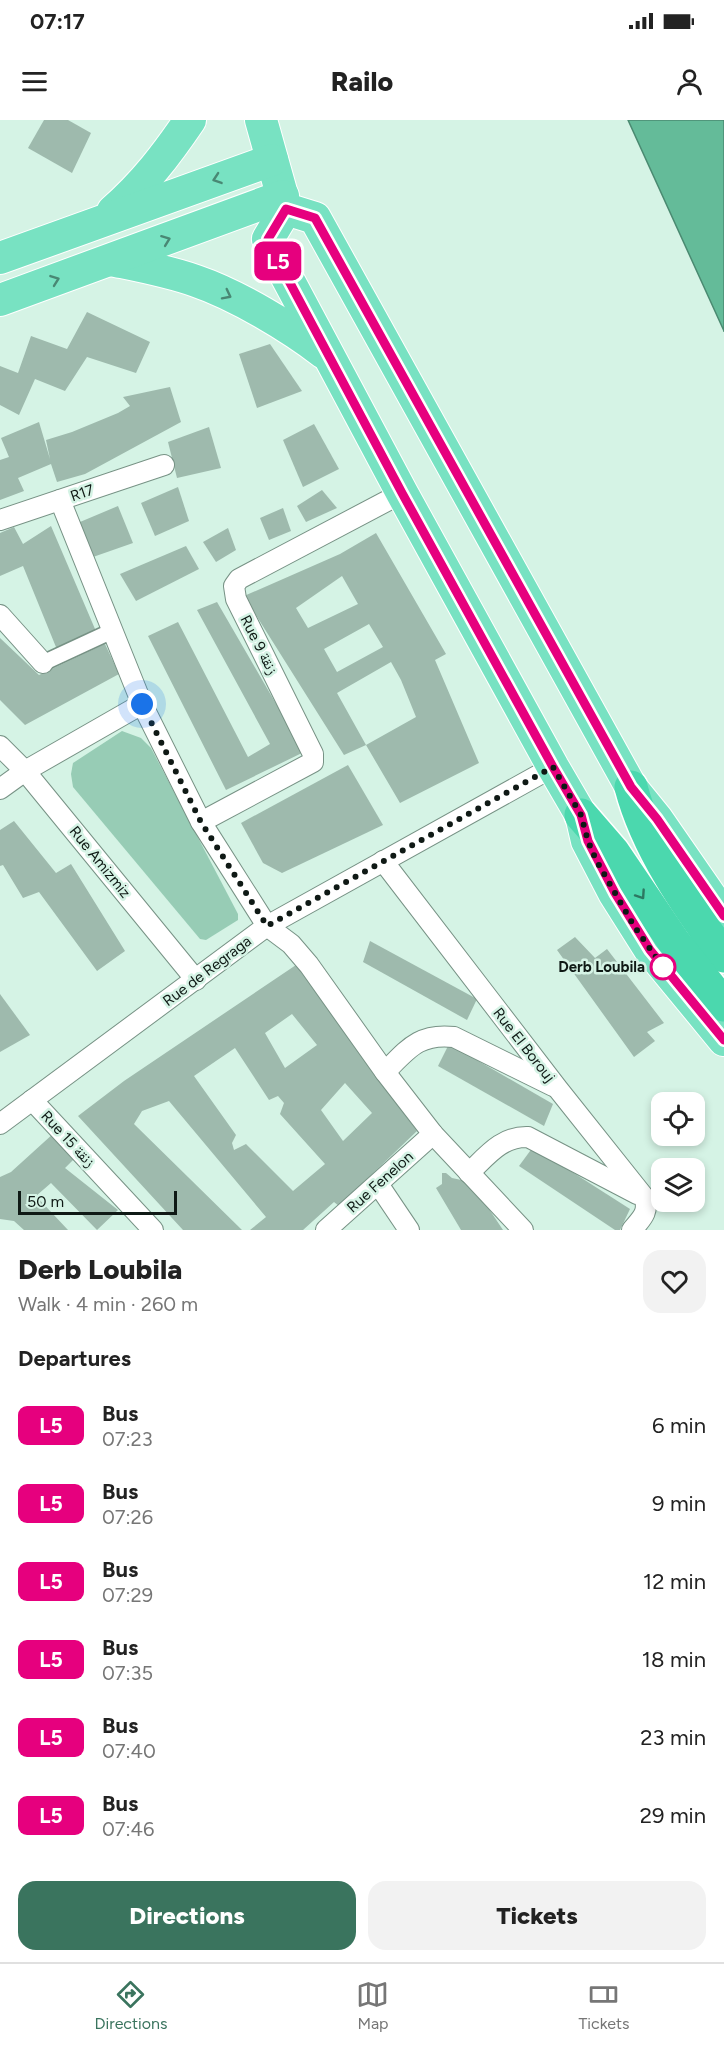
<!DOCTYPE html>
<meta charset="utf-8">
<style>
body{margin:0;font-family:Figtree,"Noto Naskh Arabic",sans-serif;background:#f2f2f2;color:#222;height:100vh;display:flex;flex-direction:column;font-size:22px;white-space:nowrap}
*{box-sizing:border-box;margin:0}
p{font-size:20px;color:#767676}
.icon{flex:none;width:33px;height:33px;fill:none;stroke:currentColor;stroke-width:2;stroke-linecap:round;stroke-linejoin:round}
.map{position:relative;height:1110px;overflow:hidden}
.drawer{display:flex;flex-direction:column;background:#fff;flex:1}
.drawer>*{flex:none}
.badge{padding:0 12px;border-radius:9px;font-size:21px;line-height:39px}
.tools{position:absolute;left:651px;top:972px;display:grid;gap:12px}
.tools a{display:grid;place-items:center;width:54px;height:54px;border-radius:12px;background:#fff;box-shadow:0 3px 9px #0003;font-size:30px}
.scale{position:absolute;left:18px;bottom:15px;width:159px;box-sizing:border-box;padding-left:6px;border:3px solid #0f1915;border-top:0;font-size:16px;line-height:21px;white-space:nowrap;color:#0f1915;-webkit-text-stroke:4px #d5f3e5;paint-order:stroke}
.you{position:absolute;width:30px;height:30px;margin:-15px;border:4px solid #fff;border-radius:50%;background:#1a73e8;box-shadow:0 0 0 9px #1a73e833}
.map>.badge{position:absolute;translate:-50% -50%;box-shadow:0 0 0 3px #fff}
h2{padding:0 18px;font-size:22px;line-height:54px}
.round{display:grid;place-items:center;flex:none;width:63px;height:63px;border-radius:18px;background:#f2f2f2}
.summary{display:flex;align-items:center;justify-content:space-between;height:102px;padding:0 18px}
h1{font-size:28px;font-weight:800;line-height:45px}
.action{display:flex;gap:12px;margin-top:auto;padding:12px 18px}
.action a{flex:1;height:69px;border-radius:18px;background:#3a745e;color:#fff;font-size:24px;font-weight:800;line-height:69px;text-align:center}
.action a+a{background:#f2f2f2;color:#222}
ul{padding:0;list-style:none}
li{display:flex;align-items:center;gap:18px;height:78px;padding:0 18px}
li div{flex:1}
li b{display:block;font-size:22px}
li em{font-style:normal}
li .badge{min-width:66px;font-weight:700;text-align:center}
.status{display:flex;justify-content:space-between;align-items:center;height:42px;padding:0 30px;background:#fff;direction:ltr}
.status svg{height:16px;fill:currentColor}
header{display:flex;justify-content:space-between;align-items:center;height:78px;padding:0 18px;background:#fff;font-size:27px;font-weight:800}
.tab-bar{display:flex;justify-content:space-around;align-items:center;height:84px;border-top:2px solid #e0e0e0;background:#fff;font-size:16px;color:#767676}
.tab-bar a{display:grid;justify-items:center;gap:3px}
.tab-bar .on{color:#3a745e}
.map>svg:first-child{display:block}
.green{fill:#97ccb5}
.water{fill:#64bb99;stroke:#4a8a71;stroke-width:1.5}
.building{fill:#9ebaad;fill-rule:evenodd}
.lines{fill:none;stroke-linecap:round;stroke-linejoin:round}
.pedestrian-casing{stroke:#779285;stroke-width:18}
.minor-casing{stroke:#779285;stroke-width:22}
.primary-casing{stroke:#fff;stroke-width:34}
.trunk-casing{stroke:#fff;stroke-width:36}
.pedestrian{stroke:#fff;stroke-width:15}
.minor{stroke:#fff;stroke-width:20}
.primary{stroke:#78e2c2;stroke-width:32}
.trunk{stroke:#4bd8ae;stroke-width:33}
.oneway{stroke:#498874}
.oneway2{stroke:#2d7862}
.line-casing{stroke:#fff;stroke-width:14}
.line{stroke:#e6007e;stroke-width:9}
.walk{stroke:#0f1915;stroke-width:6;stroke-dasharray:0 10.8}
.stop-dot{fill:#fff;stroke:#e6007e;stroke-width:3}
.labels{text-anchor:middle;dominant-baseline:central;stroke-width:5;stroke-linejoin:round;paint-order:stroke}
.street-label{font-size:15px;fill:#0f1915;stroke:#d5f3e5}
.stop-label{font-size:15px;font-weight:bold;fill:#0f1915;stroke:#d5f3e5;text-anchor:end}
</style>
<div class="status"><b>07:17</b><svg viewBox="0 0 49 12"><path d="M0 12V9h3v3zM5 12V6h3v6zM10 12V3h3v9zM15 12V0h3v12zM26 1h20v11H26zM47 4h2v5h-2z"/></svg></div>
<header><svg class="icon" aria-label="menu" viewBox="0 0 24 24"><path d="M4 6h16M4 12h16M4 18h16"/></svg>Railo<svg class="icon" aria-label="person" viewBox="0 0 24 24"><circle cx="12" cy="8" r="4"/><path d="M4 21q1-7 8-7t8 7"/></svg></header>
<div class="map">
<svg width="724" height="1110" viewBox="0 0 724 1110">
<rect width="100%" height="100%" fill="#d5f3e5"/>
<path class="green" d="M122,611L141,618L151,628L238,794V800L206,820L200,819L73,667L71,654L73,643Z"/>
<path class="water" d="M628,0H724V212V211Z"/>
<g class="building">
<path d="M44,0H68L91,13L72,53L28,28Z"/>
<path d="M87,192L150,222L136,253L87,237L65,271L35,259L19,295L0,285V246L18,253L31,216L67,229Z"/>
<path d="M270,224L302,271L257,288L239,234Z"/>
<path d="M170,267L181,302L85,354L57,362L51,344L18,358L24,371L0,380V340L9,337L1,318L39,302L50,339L46,320L72,312L118,293L130,286L123,277Z"/>
<path d="M314,304L339,349L303,367L283,320Z"/>
<path d="M209,307L221,348L177,358L168,322Z"/>
<path d="M178,367L189,401L155,416L141,383Z"/>
<path d="M322,370L337,388L306,402L297,386Z"/>
<path d="M118,386L133,423L93,437L80,402Z"/>
<path d="M283,388L291,411L269,420L260,398Z"/>
<path d="M51,406L98,516L58,532L23,446L0,456V413L14,407L23,424Z"/>
<path d="M228,408L236,430L216,442L203,422Z"/>
<path d="M376,413L446,534L435,540L479,643L400,683L366,625L416,597L401,560L391,542L337,573L366,625L344,635L244,476L340,434ZM342,456L358,484L308,508L296,488ZM369,504L383,527L337,552L324,529Z"/>
<path d="M186,426L199,449L136,481L120,454Z"/>
<path d="M217,482L304,632L226,670L148,516L178,502L248,637L270,624L197,490Z"/>
<path d="M0,518L39,555L105,524L119,554L25,605L0,580Z"/>
<path d="M348,645L383,705L282,753L263,743L241,703Z"/>
<path d="M14,701L56,753L71,744L125,831L97,851L39,772L23,778L3,745L0,746V710Z"/>
<path d="M575,817L595,838L607,829L664,903L647,912L655,921L634,937L557,830Z"/>
<path d="M370,821L477,879L467,900L363,842Z"/>
<path d="M296,845L417,1011L339,1086L334,1082L303,1110H250L266,1097L169,981L142,991L134,1004L242,1110H183L78,996L124,961ZM292,894L317,925L285,948L265,913ZM235,928L269,980L278,976L284,983L280,994L325,1044L293,1071L246,1024L234,1030L232,1023L236,1015L194,956ZM345,963L372,993L343,1021L321,990Z"/>
<path d="M0,874L30,915L0,932Z"/>
<path d="M449,924L553,984L544,1006L438,946Z"/>
<path d="M54,1013L78,1035L65,1048L118,1090L97,1110L51,1063L36,1076L68,1110H24L14,1101L0,1099V1057L11,1052Z"/>
<path d="M533,1027L630,1089L620,1110H615L519,1046Z"/>
<path d="M442,1053H446L452,1058L471,1062L503,1110H461L436,1068L442,1064Z"/>
</g>
<g class="lines">
<g class="pedestrian-casing">
<path id="pedestrian" d="M43,543L112,511"/>
</g>
<g class="minor-casing">
<g id="minor">
<path d="M60,380L142,584L201,702L267,806L291,824L309,845L385,952L433,1014L523,1110"/>
<path d="M0,400L164,345"/>
<path d="M0,495L43,543"/>
<path d="M0,626L25,651L196,860"/>
<path d="M0,669L25,651L142,584"/>
<path d="M201,702L313,642V634L236,479L234,466L239,459L402,373"/>
<path d="M383,741L558,969L644,1077C650,1092 641,1099 632,1110"/>
<path d="M385,952C408,929 419,913 454,917L553,966"/>
<path d="M32,980L153,1110"/>
<path d="M0,1004L267,806L553,647"/>
<path d="M469,1053C486,1037 501,1016 528,1017L637,1074"/>
<path d="M378,1064L409,1110"/>
<path d="M326,1110L433,1014"/>
</g>
</g>
<g class="primary-casing">
<g id="primary">
<path d="M261,0L286,89L268,119L282,148L402,373L553,647L581,695L587,721L614,773L650,830L724,920"/>
<path d="M286,89L315,98L631,667L657,699L724,796"/>
<path d="M113,91C144,64 167,34 190,0"/>
<path d="M0,138L272,40"/>
<path d="M111,140C140,146 168,151 196,161C237,175 290,207 324,233"/>
<path d="M0,180L283,76"/>
</g>
</g>
<g class="trunk-casing">
<g id="trunk">
<path d="M631,667C647,728 687,785 724,836"/>
<path d="M581,695L613,732L674,822L724,885"/>
</g>
</g>
<use href="#pedestrian" class="pedestrian"/>
<use href="#minor" class="minor"/>
<use href="#primary" class="primary"/>
<use href="#trunk" class="trunk"/>
</g>
<defs><path id="oneway-chevron" d="M-2-3.5L2.5 0L-2 3.5" fill="none" stroke-width="1.6" stroke-linecap="round" stroke-linejoin="round" transform="scale(1.5)"/></defs>
<g class="oneway">
<use href="#oneway-chevron" transform="translate(217 59) rotate(161)"/>
<use href="#oneway-chevron" transform="translate(166 120) rotate(-21)"/>
<use href="#oneway-chevron" transform="translate(55 160) rotate(-20)"/>
<use href="#oneway-chevron" transform="translate(227 175) rotate(27)"/>
</g>
<use class="oneway2" href="#oneway-chevron" transform="translate(641 775) rotate(56)"/>
<g class="lines">
<g class="line-casing">
<path id="line" d="M724,796L657,699L631,667L315,98L286,89L268,119L282,148L402,373L553,647L581,695L588,721L615,773L650,830L724,920"/>
</g>
<use href="#line" class="line"/>
<path class="walk" d="M142,584L201,702L267,806L553,647L581,695L588,721L596,740L634,806L665,850L663,847"/>
</g>
<circle class="stop-dot" cx="663" cy="847" r="12"/>
<g class="labels">
<g class="street-label">
<text transform="translate(82 373) rotate(-19)">R17</text>
<text transform="translate(259 525) rotate(63)">Rue 9 زنقة</text>
<text transform="translate(100 742) rotate(51)">Rue Amizmiz</text>
<text transform="translate(207 851) rotate(-37)">Rue de Regraga</text>
<text transform="translate(524 925) rotate(52)">Rue El Borouj</text>
<text transform="translate(68 1019) rotate(47)">Rue 15 زنقة</text>
<text transform="translate(380 1062) rotate(-42)">Rue Fenelon</text>
</g>
<g class="stop-label">
<text x="645" y="847">Derb Loubila</text>
</g>
</g>
</svg>
<div class="tools">
<a><svg class="icon" aria-label="locate" viewBox="0 0 24 24"><circle cx="12" cy="12" r="6"/><path d="M12 2v4M12 18v4M2 12h4M18 12h4"/></svg></a>
<a><svg class="icon" aria-label="layers" viewBox="0 0 24 24"><path d="M12 4l9 5-9 5-9-5zM3 14l9 5 9-5"/></svg></a>
</div>
<div class="scale">50 m</div>
<div class="you" style="left:142px;top:584px"></div>
<b class="badge" style="left:278px;top:141px;background:#e6007e;color:#fff">L5</b>
</div>
<section class="drawer">
<div class="summary"><div><h1>Derb Loubila</h1><p>Walk · 4 min · 260 m</p></div><a class="round"><svg class="icon" aria-label="heart" viewBox="0 0 24 24"><path d="M12 20l-8-8c-3-5 5-10 8-4 3-6 11-1 8 4z"/></svg></a></div>
<h2>Departures</h2>
<ul>
<li><span class="badge" style="background:#e6007e;color:#fff">L5</span><div><b>Bus</b><p>07:23</p></div><em>6 min</em></li>
<li><span class="badge" style="background:#e6007e;color:#fff">L5</span><div><b>Bus</b><p>07:26</p></div><em>9 min</em></li>
<li><span class="badge" style="background:#e6007e;color:#fff">L5</span><div><b>Bus</b><p>07:29</p></div><em>12 min</em></li>
<li><span class="badge" style="background:#e6007e;color:#fff">L5</span><div><b>Bus</b><p>07:35</p></div><em>18 min</em></li>
<li><span class="badge" style="background:#e6007e;color:#fff">L5</span><div><b>Bus</b><p>07:40</p></div><em>23 min</em></li>
<li><span class="badge" style="background:#e6007e;color:#fff">L5</span><div><b>Bus</b><p>07:46</p></div><em>29 min</em></li>
</ul>
<div class="action"><a>Directions</a><a>Tickets</a></div>
</section>
<nav class="tab-bar">
<a class="on"><svg class="icon" aria-label="directions" viewBox="0 0 24 24"><path d="M12 3l9 9-9 9-9-9zM9 14v-3h6M13 9l2 2-2 2"/></svg>Directions</a>
<a><svg class="icon" aria-label="map" viewBox="0 0 24 24"><path d="M3 6l6-2 6 2 6-2v14l-6 2-6-2-6 2zM9 4v14M15 6v14"/></svg>Map</a>
<a><svg class="icon" aria-label="tickets" viewBox="0 0 24 24"><path d="M3 7h18v10H3zM15 7v10"/></svg>Tickets</a>
</nav>
